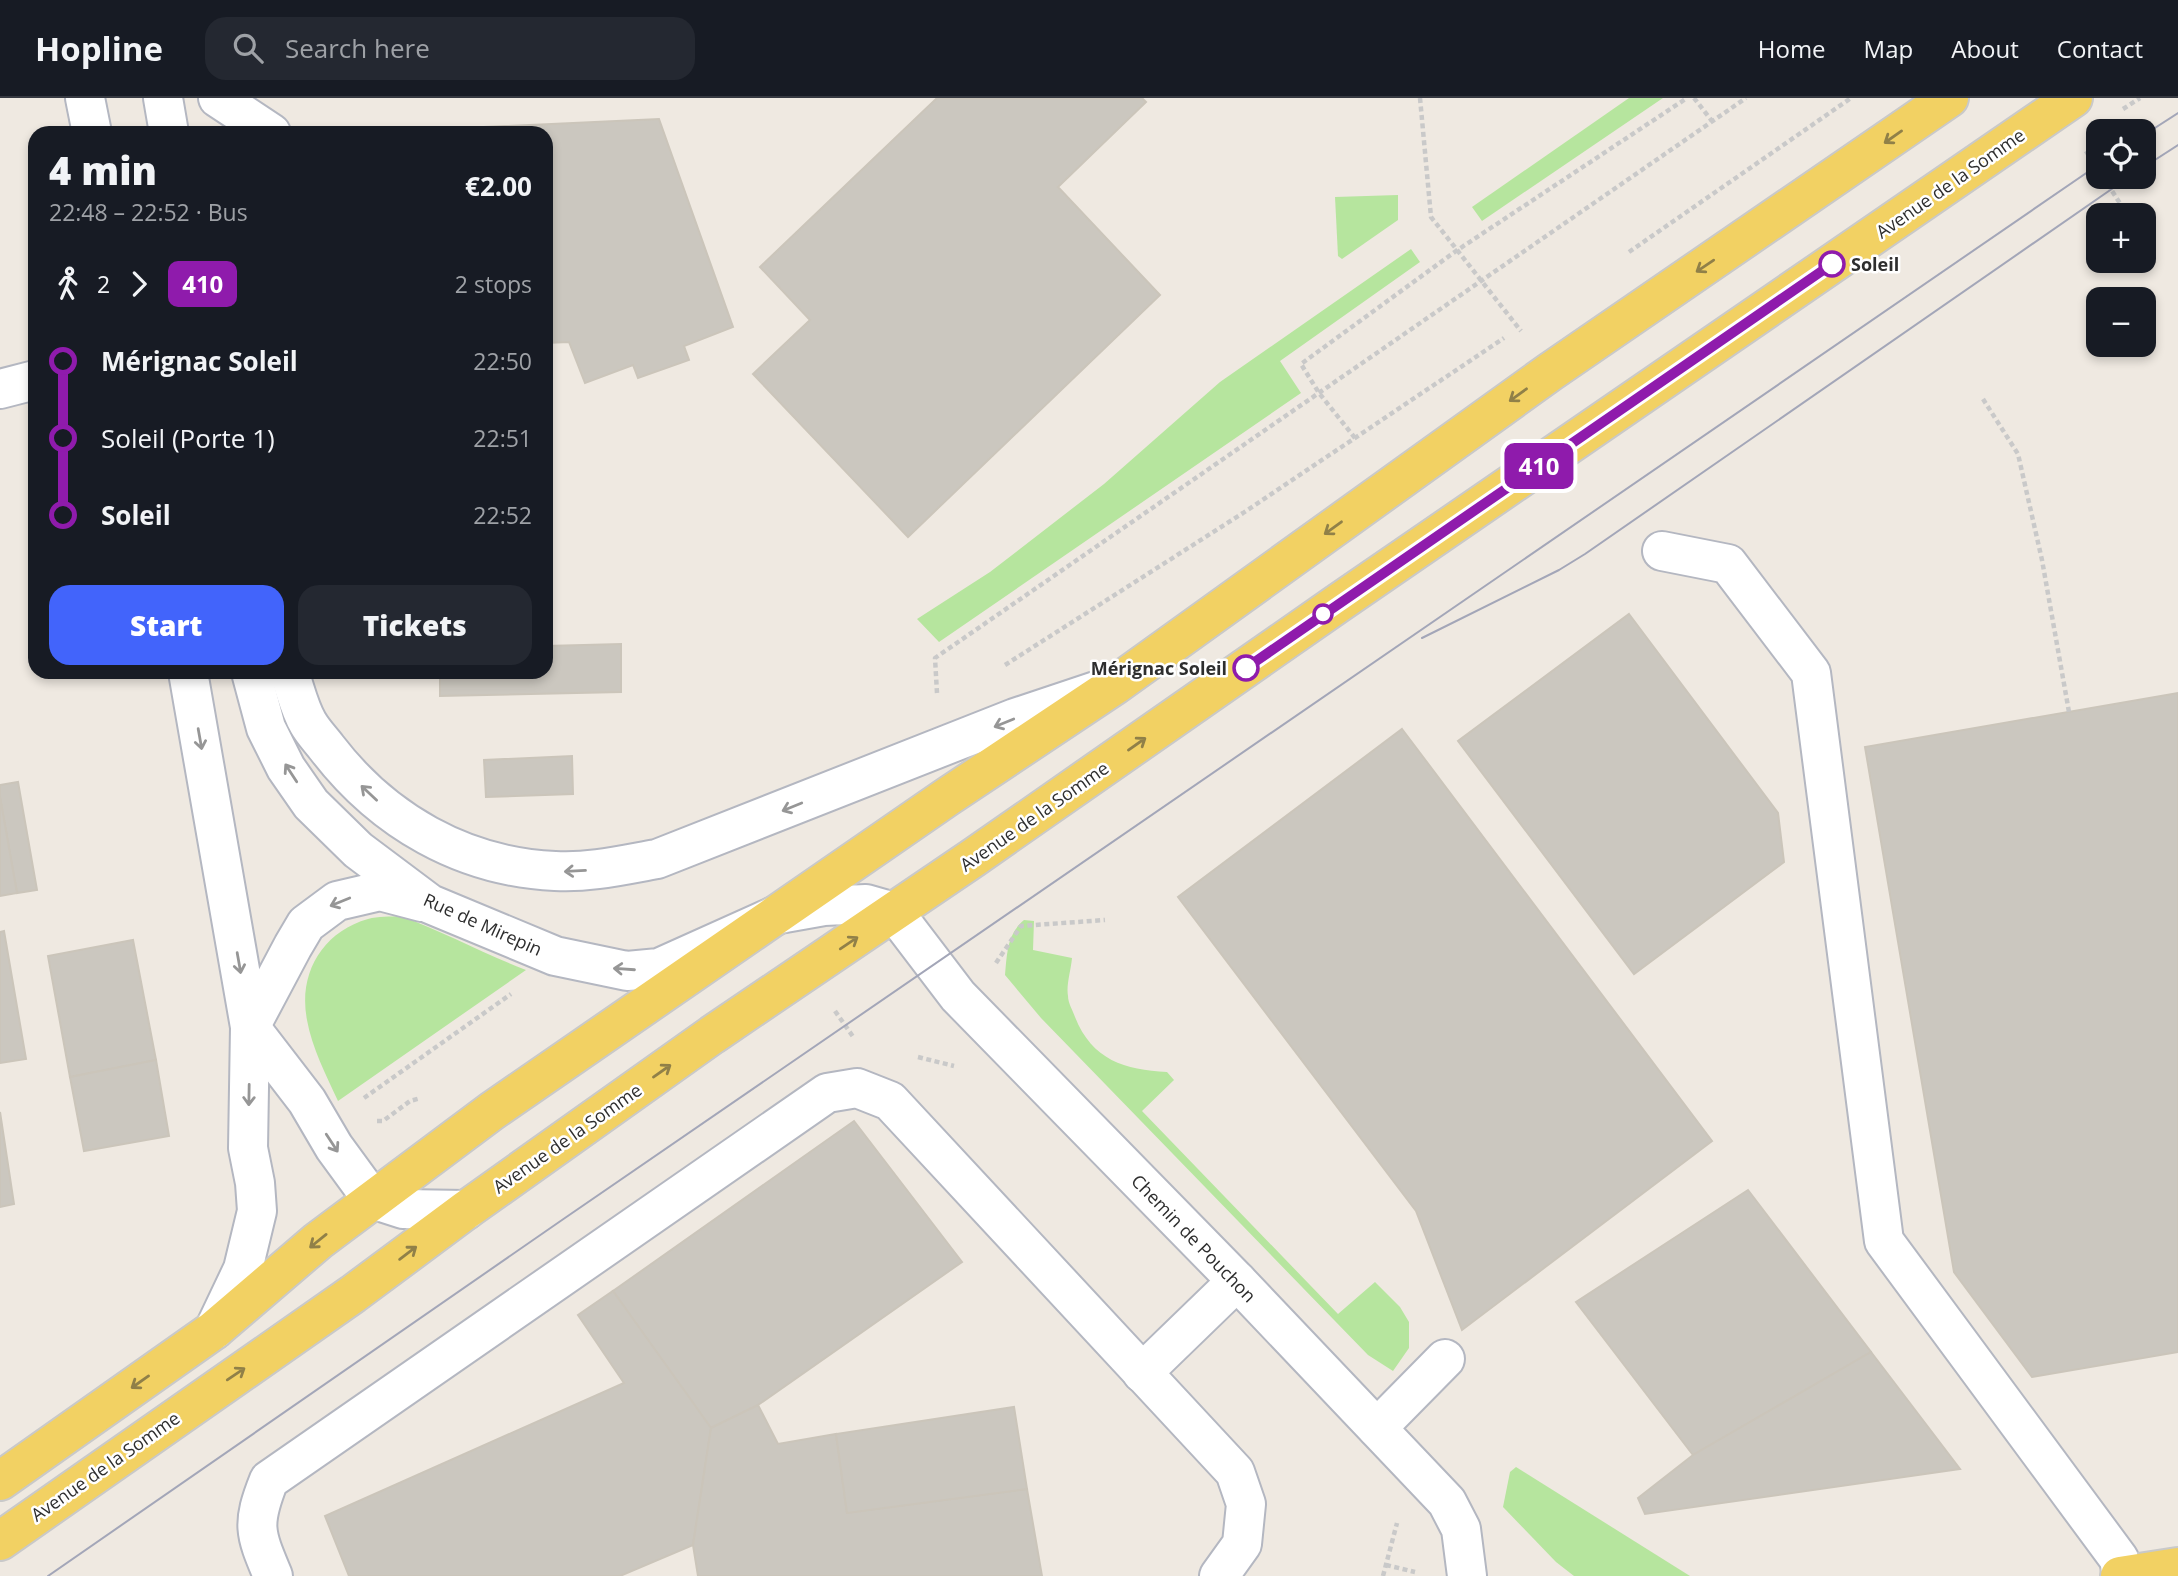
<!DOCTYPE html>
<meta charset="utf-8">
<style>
body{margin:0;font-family:"Open Sans",sans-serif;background:#242831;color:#f1f3f6;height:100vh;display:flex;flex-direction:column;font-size:26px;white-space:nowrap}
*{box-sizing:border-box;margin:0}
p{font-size:23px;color:#9ea1a6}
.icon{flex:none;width:38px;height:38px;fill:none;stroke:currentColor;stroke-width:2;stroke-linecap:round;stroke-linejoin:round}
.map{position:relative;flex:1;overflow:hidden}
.details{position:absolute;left:28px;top:28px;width:525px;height:553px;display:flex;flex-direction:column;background:#171b24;border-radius:21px;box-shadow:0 4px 10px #0003}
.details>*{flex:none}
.badge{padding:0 14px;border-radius:10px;font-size:24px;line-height:46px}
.fabs{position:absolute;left:2086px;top:21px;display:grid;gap:14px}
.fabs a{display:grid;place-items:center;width:70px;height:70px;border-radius:14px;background:#171b24;box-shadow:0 4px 10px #0003;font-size:35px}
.map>.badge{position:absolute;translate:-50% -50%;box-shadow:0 0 0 4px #fff}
.legs{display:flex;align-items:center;gap:10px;height:77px;padding:0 21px;font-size:23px}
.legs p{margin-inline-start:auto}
.headline{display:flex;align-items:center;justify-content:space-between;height:119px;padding:0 21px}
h1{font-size:38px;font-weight:800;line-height:52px}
.button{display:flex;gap:14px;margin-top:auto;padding:14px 21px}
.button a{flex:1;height:80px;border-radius:21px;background:#4264fb;color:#fff;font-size:28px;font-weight:800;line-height:80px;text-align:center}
.button a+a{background:#242831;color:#f1f3f6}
ul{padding:0 21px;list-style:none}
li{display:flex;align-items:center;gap:24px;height:77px;font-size:26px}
li i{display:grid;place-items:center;width:10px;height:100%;margin:0 9px;background:currentColor}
li i::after{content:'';width:18px;height:18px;margin:-9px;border:5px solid;border-radius:50%;background:#171b24}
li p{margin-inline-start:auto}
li:first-child i{background:linear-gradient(#0000 50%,currentColor 0)}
li:last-child i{background:linear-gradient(currentColor 50%,#0000 0)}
header{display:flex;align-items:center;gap:42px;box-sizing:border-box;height:98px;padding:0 35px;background:#171b24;border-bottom:2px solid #363941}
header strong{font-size:33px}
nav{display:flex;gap:38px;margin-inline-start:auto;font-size:24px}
.search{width:490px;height:63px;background:#242831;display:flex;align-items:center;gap:18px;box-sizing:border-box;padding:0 24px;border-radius:21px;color:#9ea1a6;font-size:26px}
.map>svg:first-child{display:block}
.green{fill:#b6e59e}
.building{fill:#cbc7bf;stroke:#cbc5ba;stroke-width:2}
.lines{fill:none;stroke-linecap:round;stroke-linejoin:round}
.minor-casing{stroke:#b4b7c1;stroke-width:42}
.major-casing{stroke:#c9c9c9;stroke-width:42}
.path{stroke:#c9c9c9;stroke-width:4.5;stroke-dasharray:5 3.5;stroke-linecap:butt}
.minor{stroke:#fff;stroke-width:38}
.major{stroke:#f2d163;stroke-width:38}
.tram{stroke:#a3a6b8;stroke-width:2}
.oneway{stroke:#908048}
.oneway2{stroke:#969696}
.line-1-casing{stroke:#fff;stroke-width:16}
.line-1{stroke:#8f1bac;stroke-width:10}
.stop-1-dot{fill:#fff;stroke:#8f1bac;stroke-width:3.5}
.labels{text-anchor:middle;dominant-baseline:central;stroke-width:5;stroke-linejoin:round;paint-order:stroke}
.street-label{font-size:18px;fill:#2e2e2e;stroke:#fff}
.stop-label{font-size:18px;font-weight:bold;fill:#2e2e2e;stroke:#fff;text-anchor:start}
</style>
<header>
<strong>Hopline</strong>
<div class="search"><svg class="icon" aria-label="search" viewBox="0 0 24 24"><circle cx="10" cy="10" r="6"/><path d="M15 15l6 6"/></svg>Search here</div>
<nav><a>Home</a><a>Map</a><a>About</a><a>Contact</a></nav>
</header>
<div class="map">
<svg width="2178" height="1478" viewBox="0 0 2178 1478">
<rect width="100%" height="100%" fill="#efe9e1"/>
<g class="green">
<path d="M1629,0H1663L1482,123L1472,109Z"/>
<path d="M1398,97V122L1342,161L1338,158L1335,99Z"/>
<path d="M1411,151L1420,164L1280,263L1301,295L939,544L917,521L990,474L1104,386L1220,284Z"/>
<path d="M401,818C444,834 484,856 526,872L338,1003C326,977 312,950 307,922C298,876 322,834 368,821C378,818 390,819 401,818Z"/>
<path d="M1024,822L1034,823L1033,852L1072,860C1071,872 1066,887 1068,898C1068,905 1073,913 1075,919C1092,962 1125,972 1167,974L1174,982L1142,1013L1338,1216L1375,1184L1400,1209L1409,1224V1250L1393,1273L1368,1257L1041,920L1005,877C1007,856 1007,836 1024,822Z"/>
<path d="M1516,1369L1690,1478H1574L1556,1464L1503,1409L1510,1374Z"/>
</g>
<g class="building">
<path d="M937,0H1142L1146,4L1058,89L1160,197L908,439L753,276L810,222L760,169Z"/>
<path d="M659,21L733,229L684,248L689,262L638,280L633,267L585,285L569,244L546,245V35H354Z"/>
<path d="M1629,516L1778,715L1784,764L1634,876L1458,643Z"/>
<path d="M621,546V594L440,598V574H546V548Z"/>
<path d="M2178,595V1254L2032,1279L1954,1174L1865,649Z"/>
<path d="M1402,631L1712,1043L1462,1232L1416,1113L1178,799Z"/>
<path d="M572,658L573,696L486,699L484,662Z"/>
<path d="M18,684L37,792L17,795L0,699V687Z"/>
<path d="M0,699L17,795L0,798Z"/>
<path d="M4,833L26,961L0,965V834Z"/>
<path d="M133,842L156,962L70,979L48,858Z"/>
<path d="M156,962L169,1038L84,1053L70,979Z"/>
<path d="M0,1014L14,1106L0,1109Z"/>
<path d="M854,1023L962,1164L758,1307L711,1330L613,1193Z"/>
<path d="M1748,1092L1871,1254L1693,1357L1576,1204Z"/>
<path d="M613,1193L711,1330L693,1447L620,1478H349L325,1418L624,1285L578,1217Z"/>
<path d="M1871,1254L1960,1371L1645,1416L1638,1400L1693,1357Z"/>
<path d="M758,1307L778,1346L836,1336L847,1415L1027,1391L1042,1478H698L693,1447L711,1330Z"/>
<path d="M1014,1309L1027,1391L847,1415L836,1336Z"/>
</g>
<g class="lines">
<g class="minor-casing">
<g id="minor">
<path d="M85,0L92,35"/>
<path d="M163,0L169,35"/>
<path d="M218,0L271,35"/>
<path d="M0,291L35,282"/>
<path d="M1662,453L1728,466L1811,575L1884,1143L2119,1461L2122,1478"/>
<path d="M188,574L250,929L248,1050L255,1085L257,1113L243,1171L214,1232"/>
<path d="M251,574L266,630L286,670L311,706L358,752L430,806L555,858L627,873L659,870L779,816L824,808L866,806L894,814L958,898L1237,1183L1447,1404L1461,1431L1467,1478"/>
<path d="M289,574C295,590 299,610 308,625C313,634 321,642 327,650C383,723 463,769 555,773C590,775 623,767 657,761L1015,620L1096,593"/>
<path d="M250,929L307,1003L334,1049L372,1101L403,1111L466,1112"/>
<path d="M250,929L293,848L306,826L337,803L380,793L422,804"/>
<path d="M1142,1275L1237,1183"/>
<path d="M1377,1330L1445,1261"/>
<path d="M273,1478C255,1435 251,1427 269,1382L827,995L857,990L890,1003L1235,1374L1246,1406L1242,1446L1219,1478"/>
</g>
</g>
<g class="major-casing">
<g id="major">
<path d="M0,1383L214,1232L318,1143L492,1013L947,699L1115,587L1550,274L1949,0"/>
<path d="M0,1443L353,1196L466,1112L712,937L973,760L1337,506L2073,0"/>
<path d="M2120,1478L2178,1469"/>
</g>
</g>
<g class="path">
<path d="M1420,0L1431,119L1521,233"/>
<path d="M1694,0L1712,23"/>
<path d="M2123,11L2140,0"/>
<path d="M2086,53L2098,72"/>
<path d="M2103,79L2123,110L2113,117"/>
<path d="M1629,154L1851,0"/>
<path d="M1983,301L2018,356L2042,462L2069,614"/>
<path d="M1355,340L1319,295L1301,266L1456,153L1687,0"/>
<path d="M1005,567L1243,415L1504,240"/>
<path d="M937,595L935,560L1746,0"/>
<path d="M996,865L1021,828L1105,822"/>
<path d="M835,913L854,940"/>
<path d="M918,959L954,968"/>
<path d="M364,1000L511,896"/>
<path d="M377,1023H383L410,1003L421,1000"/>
<path d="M1386,1467L1415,1474"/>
<path d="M1383,1478L1397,1425"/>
</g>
<use href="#minor" class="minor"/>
<use href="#major" class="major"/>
<g class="tram">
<path d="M2144,37L2178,15"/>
<path d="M2144,69L2178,47"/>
<path d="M1422,540L1559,472L1585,456L2129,79"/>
<path d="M48,1478L562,1122L2098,67"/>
</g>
</g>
<defs><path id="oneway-shaft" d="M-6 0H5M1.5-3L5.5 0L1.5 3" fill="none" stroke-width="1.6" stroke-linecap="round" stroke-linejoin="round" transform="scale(1.75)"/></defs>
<g class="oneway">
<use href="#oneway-shaft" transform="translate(1893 39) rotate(145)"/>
<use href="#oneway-shaft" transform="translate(1705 168) rotate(146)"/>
<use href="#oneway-shaft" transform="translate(1518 297) rotate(144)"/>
<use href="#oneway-shaft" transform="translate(1333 430) rotate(144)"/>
<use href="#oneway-shaft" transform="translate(1137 646) rotate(-35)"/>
<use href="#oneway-shaft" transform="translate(849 845) rotate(-34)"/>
<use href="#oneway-shaft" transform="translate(662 973) rotate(-35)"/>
<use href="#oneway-shaft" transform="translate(318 1143) rotate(141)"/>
<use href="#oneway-shaft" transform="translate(408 1155) rotate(-37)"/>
<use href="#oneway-shaft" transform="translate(236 1276) rotate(-34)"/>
<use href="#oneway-shaft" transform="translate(140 1284) rotate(145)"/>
</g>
<g class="oneway2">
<use href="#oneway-shaft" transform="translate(1004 625) rotate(158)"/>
<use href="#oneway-shaft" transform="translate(200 641) rotate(80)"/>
<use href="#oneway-shaft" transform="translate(291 675) rotate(-123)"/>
<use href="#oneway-shaft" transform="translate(369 695) rotate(-137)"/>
<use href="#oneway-shaft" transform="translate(792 709) rotate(158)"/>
<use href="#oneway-shaft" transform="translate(575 773) rotate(177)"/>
<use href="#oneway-shaft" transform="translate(340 804) rotate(158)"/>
<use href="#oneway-shaft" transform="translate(239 865) rotate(80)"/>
<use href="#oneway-shaft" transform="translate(624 871) rotate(-176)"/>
<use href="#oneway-shaft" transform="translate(249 997) rotate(91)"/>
<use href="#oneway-shaft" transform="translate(332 1045) rotate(57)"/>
</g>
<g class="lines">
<g class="line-1-casing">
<path id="line-1" d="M1246,570L1832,166"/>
</g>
<use href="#line-1" class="line-1"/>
</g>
<g class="stop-1-dot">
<circle cx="1832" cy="166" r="12"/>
<circle cx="1323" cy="516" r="9"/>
<circle cx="1246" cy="570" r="12"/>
</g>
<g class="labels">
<g class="street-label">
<text transform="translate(1950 85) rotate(-35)">Avenue de la Somme</text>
<text transform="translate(1034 718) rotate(-35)">Avenue de la Somme</text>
<text transform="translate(483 826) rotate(24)">Rue de Mirepin</text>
<text transform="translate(567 1040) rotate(-35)">Avenue de la Somme</text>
<text transform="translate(1194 1140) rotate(46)">Chemin de Pouchon</text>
<text transform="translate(105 1368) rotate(-35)">Avenue de la Somme</text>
</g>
<g class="stop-label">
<text x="1851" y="166">Soleil</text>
<text x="1227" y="570" text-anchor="end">Mérignac Soleil</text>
</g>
</g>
</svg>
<div class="fabs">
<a><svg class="icon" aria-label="locate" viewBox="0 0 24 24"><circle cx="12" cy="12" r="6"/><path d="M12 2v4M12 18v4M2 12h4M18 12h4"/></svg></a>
<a>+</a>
<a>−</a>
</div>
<b class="badge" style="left:1539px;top:368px;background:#8f1bac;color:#fff">410</b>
<section class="details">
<div class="headline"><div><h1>4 min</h1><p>22:48 – 22:52 · Bus</p></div><b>€2.00</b></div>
<div class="legs"><svg class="icon" aria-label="walk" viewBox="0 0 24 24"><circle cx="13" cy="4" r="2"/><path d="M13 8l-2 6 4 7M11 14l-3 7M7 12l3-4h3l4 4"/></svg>2<svg class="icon" aria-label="forward" viewBox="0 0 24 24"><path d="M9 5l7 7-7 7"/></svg><b class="badge" style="background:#8f1bac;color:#fff">410</b><p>2 stops</p></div>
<ul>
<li><i style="color:#8f1bac"></i><b>Mérignac Soleil</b><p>22:50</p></li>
<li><i style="color:#8f1bac"></i><span>Soleil (Porte 1)</span><p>22:51</p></li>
<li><i style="color:#8f1bac"></i><b>Soleil</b><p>22:52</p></li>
</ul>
<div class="button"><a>Start</a><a>Tickets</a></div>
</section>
</div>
